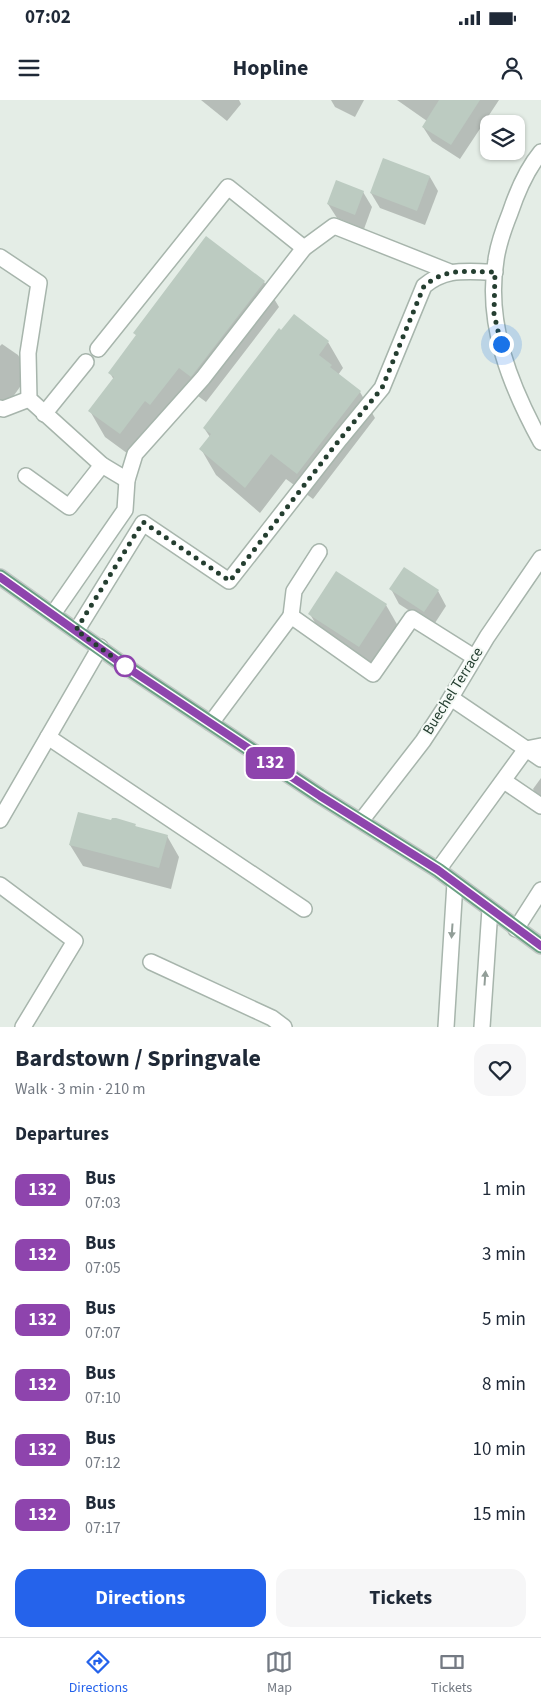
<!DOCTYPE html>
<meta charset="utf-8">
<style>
body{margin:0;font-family:"Source Sans 3",sans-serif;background:#f6f6f7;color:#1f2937;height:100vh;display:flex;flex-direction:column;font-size:19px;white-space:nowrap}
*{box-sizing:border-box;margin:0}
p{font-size:16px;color:#747a83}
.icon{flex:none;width:28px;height:28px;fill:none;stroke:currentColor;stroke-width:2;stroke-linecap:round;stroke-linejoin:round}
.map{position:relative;height:927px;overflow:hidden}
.side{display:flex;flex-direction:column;background:#fff;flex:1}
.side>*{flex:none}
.badge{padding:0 10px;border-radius:8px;font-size:18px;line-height:32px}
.tools{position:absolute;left:480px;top:15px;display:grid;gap:10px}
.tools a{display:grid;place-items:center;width:45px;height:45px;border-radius:10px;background:#fff;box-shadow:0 1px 4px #0004;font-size:25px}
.you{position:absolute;width:25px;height:25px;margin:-12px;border:4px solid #fff;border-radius:50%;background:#1a73e8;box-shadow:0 0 0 8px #1a73e833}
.map>.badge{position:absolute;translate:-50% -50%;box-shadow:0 0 0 2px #fff}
h2{padding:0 15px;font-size:19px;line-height:45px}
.round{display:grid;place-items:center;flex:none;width:52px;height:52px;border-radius:15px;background:#f6f6f7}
.headline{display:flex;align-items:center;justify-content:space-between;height:85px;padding:0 15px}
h1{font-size:24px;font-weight:700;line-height:38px}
.button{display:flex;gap:10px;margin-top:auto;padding:10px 15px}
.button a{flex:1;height:58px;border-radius:15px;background:#2563eb;color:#fff;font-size:20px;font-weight:700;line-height:58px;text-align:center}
.button a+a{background:#f6f6f7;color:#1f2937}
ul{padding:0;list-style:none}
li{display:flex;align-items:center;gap:15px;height:65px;padding:0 15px}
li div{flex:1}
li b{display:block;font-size:19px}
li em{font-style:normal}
li .badge{min-width:55px;font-weight:700;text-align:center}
.status{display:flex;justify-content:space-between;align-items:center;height:35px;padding:0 25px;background:#fff;direction:ltr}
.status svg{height:14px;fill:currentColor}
header{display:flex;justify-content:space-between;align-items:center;height:65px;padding:0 15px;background:#fff;font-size:22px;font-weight:700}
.menu{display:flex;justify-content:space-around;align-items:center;height:70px;border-top:1px solid #e0e1e3;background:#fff;font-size:14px;color:#747a83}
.menu a{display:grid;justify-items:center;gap:2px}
.menu .current{color:#2563eb}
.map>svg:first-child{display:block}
.shadow{fill:#0003}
.building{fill:#bccbc1}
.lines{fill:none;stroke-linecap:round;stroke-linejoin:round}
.service-casing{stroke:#a7b5ac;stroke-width:18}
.minor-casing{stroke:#a7b5ac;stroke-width:18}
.primary-casing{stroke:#c2c9c5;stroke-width:18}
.service{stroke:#fff;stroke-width:15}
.minor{stroke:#fff;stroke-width:15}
.primary{stroke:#6aa184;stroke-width:15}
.oneway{fill:#929e98}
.line-casing{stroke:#fff;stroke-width:11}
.line{stroke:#8e44ad;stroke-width:8}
.walk{stroke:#243e30;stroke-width:5;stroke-dasharray:0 9}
.stop-dot{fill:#fff;stroke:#8e44ad;stroke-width:2.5}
.labels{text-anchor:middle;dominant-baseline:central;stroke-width:4;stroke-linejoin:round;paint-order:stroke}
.street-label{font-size:15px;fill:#243e30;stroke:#f4f9f5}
</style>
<div class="status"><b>07:02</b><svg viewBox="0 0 49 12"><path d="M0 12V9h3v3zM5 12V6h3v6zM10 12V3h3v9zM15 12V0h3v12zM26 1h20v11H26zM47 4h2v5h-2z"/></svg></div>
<header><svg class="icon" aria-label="menu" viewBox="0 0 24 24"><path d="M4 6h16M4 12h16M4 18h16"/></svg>Hopline<svg class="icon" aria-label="person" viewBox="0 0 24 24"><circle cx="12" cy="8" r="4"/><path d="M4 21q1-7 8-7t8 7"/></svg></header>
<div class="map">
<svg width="541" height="927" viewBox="0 0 541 927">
<rect width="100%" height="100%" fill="#e4ede6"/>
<g class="shadow">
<path d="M201,0H239L241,4L227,21Z"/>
<path d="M331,0H364L355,17L335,7Z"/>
<path d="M397,0H499L460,59L432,41L423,27L427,21Z"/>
<path d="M430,77L438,91L425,125L380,108L371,93Z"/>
<path d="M363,92L372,107L364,129L337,118L328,104Z"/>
<path d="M264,182L279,207L206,302L194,293L135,359L105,337L90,311L114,280L110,273L137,237L135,233Z"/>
<path d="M328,242L343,268L338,275L360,292L375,318L313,399L286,379L260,413L216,375L201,349L210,337L204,328Z"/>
<path d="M2,244L18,255L27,270V277L5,308L0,305V246Z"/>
<path d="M391,489L438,491L446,506L433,526L399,504Z"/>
<path d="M386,505L398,526L371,567L322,535L310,514Z"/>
<path d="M541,678V702L533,689Z"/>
<path d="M135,725L136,728L167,736L179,757L171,789L83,766L70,745Z"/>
</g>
<g class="building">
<path d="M439,0H480L451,45L422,27Z"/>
<path d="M383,58L430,76L417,111L370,93Z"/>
<path d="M336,80L364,91L355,115L327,104Z"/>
<path d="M206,136L265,181L191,277L179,268L150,305L145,301L120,334L88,311L114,277L108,273L136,235L133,233Z"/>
<path d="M294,214L329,241L319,255L332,265L330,267L361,291L297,374L271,354L245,388L199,349L211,334L203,328L279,228L281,230Z"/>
<path d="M404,467L439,490L424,512L389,489Z"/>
<path d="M336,471L387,504L359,547L308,514Z"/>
<path d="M78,712L111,720L112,718H116L136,724L135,726L168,735L159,768L69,745Z"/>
</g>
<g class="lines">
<g class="service-casing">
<g id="service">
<path d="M0,157L39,183L28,253L29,299L102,365L127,380"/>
<path d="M98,249L228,87L304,148"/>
<path d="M0,308L3,309L29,299"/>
<path d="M44,314L86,262"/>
<path d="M26,376L69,407L102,365"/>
<path d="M53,514L125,410L127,380L135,354L203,278L304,148L334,126L450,172"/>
<path d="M291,516L294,491L319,452"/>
<path d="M77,530L143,423L229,481L340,339L382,288L424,186C447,167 467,172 495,172"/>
<path d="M451,598L541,659"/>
<path d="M211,623L291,516L373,574L412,518L474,557"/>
<path d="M48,637L304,809"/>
<path d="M504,681L541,706"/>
<path d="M0,720L100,547"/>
<path d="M438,770L526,649L541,646"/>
<path d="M0,785L75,841L23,927"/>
<path d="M516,829L541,790"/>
<path d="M151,862L272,918L284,927"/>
<path d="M446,927L455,783"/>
<path d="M482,927L490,809"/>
</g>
</g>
<g class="minor-casing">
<g id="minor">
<path d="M541,52C527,69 517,92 510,113C504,128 498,144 496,160C485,224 511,287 541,342"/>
<path d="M361,721L423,641L444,609L487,537L541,458"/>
</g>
</g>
<g class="primary-casing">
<path id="primary" d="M0,477L125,566L320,696L438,770L541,846"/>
</g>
<use href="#service" class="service"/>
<use href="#minor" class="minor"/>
<use href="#primary" class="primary"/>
</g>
<defs><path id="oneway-solid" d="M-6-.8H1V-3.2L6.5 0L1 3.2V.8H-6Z" transform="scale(1.25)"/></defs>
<g class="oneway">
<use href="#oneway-solid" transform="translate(452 831) rotate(94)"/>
<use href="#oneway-solid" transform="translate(485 878) rotate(-86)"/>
</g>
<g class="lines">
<g class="line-casing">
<path id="line" d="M0,477L125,566L320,696L438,770L541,846"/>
</g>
<use href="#line" class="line"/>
<path class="walk" d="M125,566L76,530L143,422L230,481L340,339L382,288L424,186C447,167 467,172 495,172L494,214L501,244"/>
</g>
<circle class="stop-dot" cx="125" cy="566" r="10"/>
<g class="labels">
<g class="street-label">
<text transform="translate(453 591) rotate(-58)">Buechel Terrace</text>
</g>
</g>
</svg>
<div class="tools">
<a><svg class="icon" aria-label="layers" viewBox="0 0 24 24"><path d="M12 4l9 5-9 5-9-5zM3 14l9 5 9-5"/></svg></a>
</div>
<div class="you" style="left:501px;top:244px"></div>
<b class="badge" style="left:270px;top:663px;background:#8e44ad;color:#fff">132</b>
</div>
<section class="side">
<div class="headline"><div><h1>Bardstown / Springvale</h1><p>Walk · 3 min · 210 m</p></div><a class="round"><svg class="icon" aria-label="heart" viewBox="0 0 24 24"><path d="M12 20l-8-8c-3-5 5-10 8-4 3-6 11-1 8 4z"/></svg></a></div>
<h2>Departures</h2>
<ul>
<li><span class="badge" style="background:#8e44ad;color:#fff">132</span><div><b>Bus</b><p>07:03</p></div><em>1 min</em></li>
<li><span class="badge" style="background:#8e44ad;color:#fff">132</span><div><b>Bus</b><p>07:05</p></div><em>3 min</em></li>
<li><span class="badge" style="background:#8e44ad;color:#fff">132</span><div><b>Bus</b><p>07:07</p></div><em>5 min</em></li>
<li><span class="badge" style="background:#8e44ad;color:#fff">132</span><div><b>Bus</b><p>07:10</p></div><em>8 min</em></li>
<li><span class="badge" style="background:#8e44ad;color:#fff">132</span><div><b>Bus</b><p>07:12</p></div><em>10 min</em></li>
<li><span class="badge" style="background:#8e44ad;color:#fff">132</span><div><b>Bus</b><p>07:17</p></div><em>15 min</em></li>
</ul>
<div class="button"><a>Directions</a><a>Tickets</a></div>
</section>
<nav class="menu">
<a class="current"><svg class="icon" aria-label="directions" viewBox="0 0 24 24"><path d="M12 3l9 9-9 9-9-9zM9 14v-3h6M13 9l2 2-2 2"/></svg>Directions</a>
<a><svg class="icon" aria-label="map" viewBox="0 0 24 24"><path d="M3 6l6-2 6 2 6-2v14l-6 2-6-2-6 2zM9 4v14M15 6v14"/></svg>Map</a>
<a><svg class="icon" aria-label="tickets" viewBox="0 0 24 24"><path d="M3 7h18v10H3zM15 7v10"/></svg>Tickets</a>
</nav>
